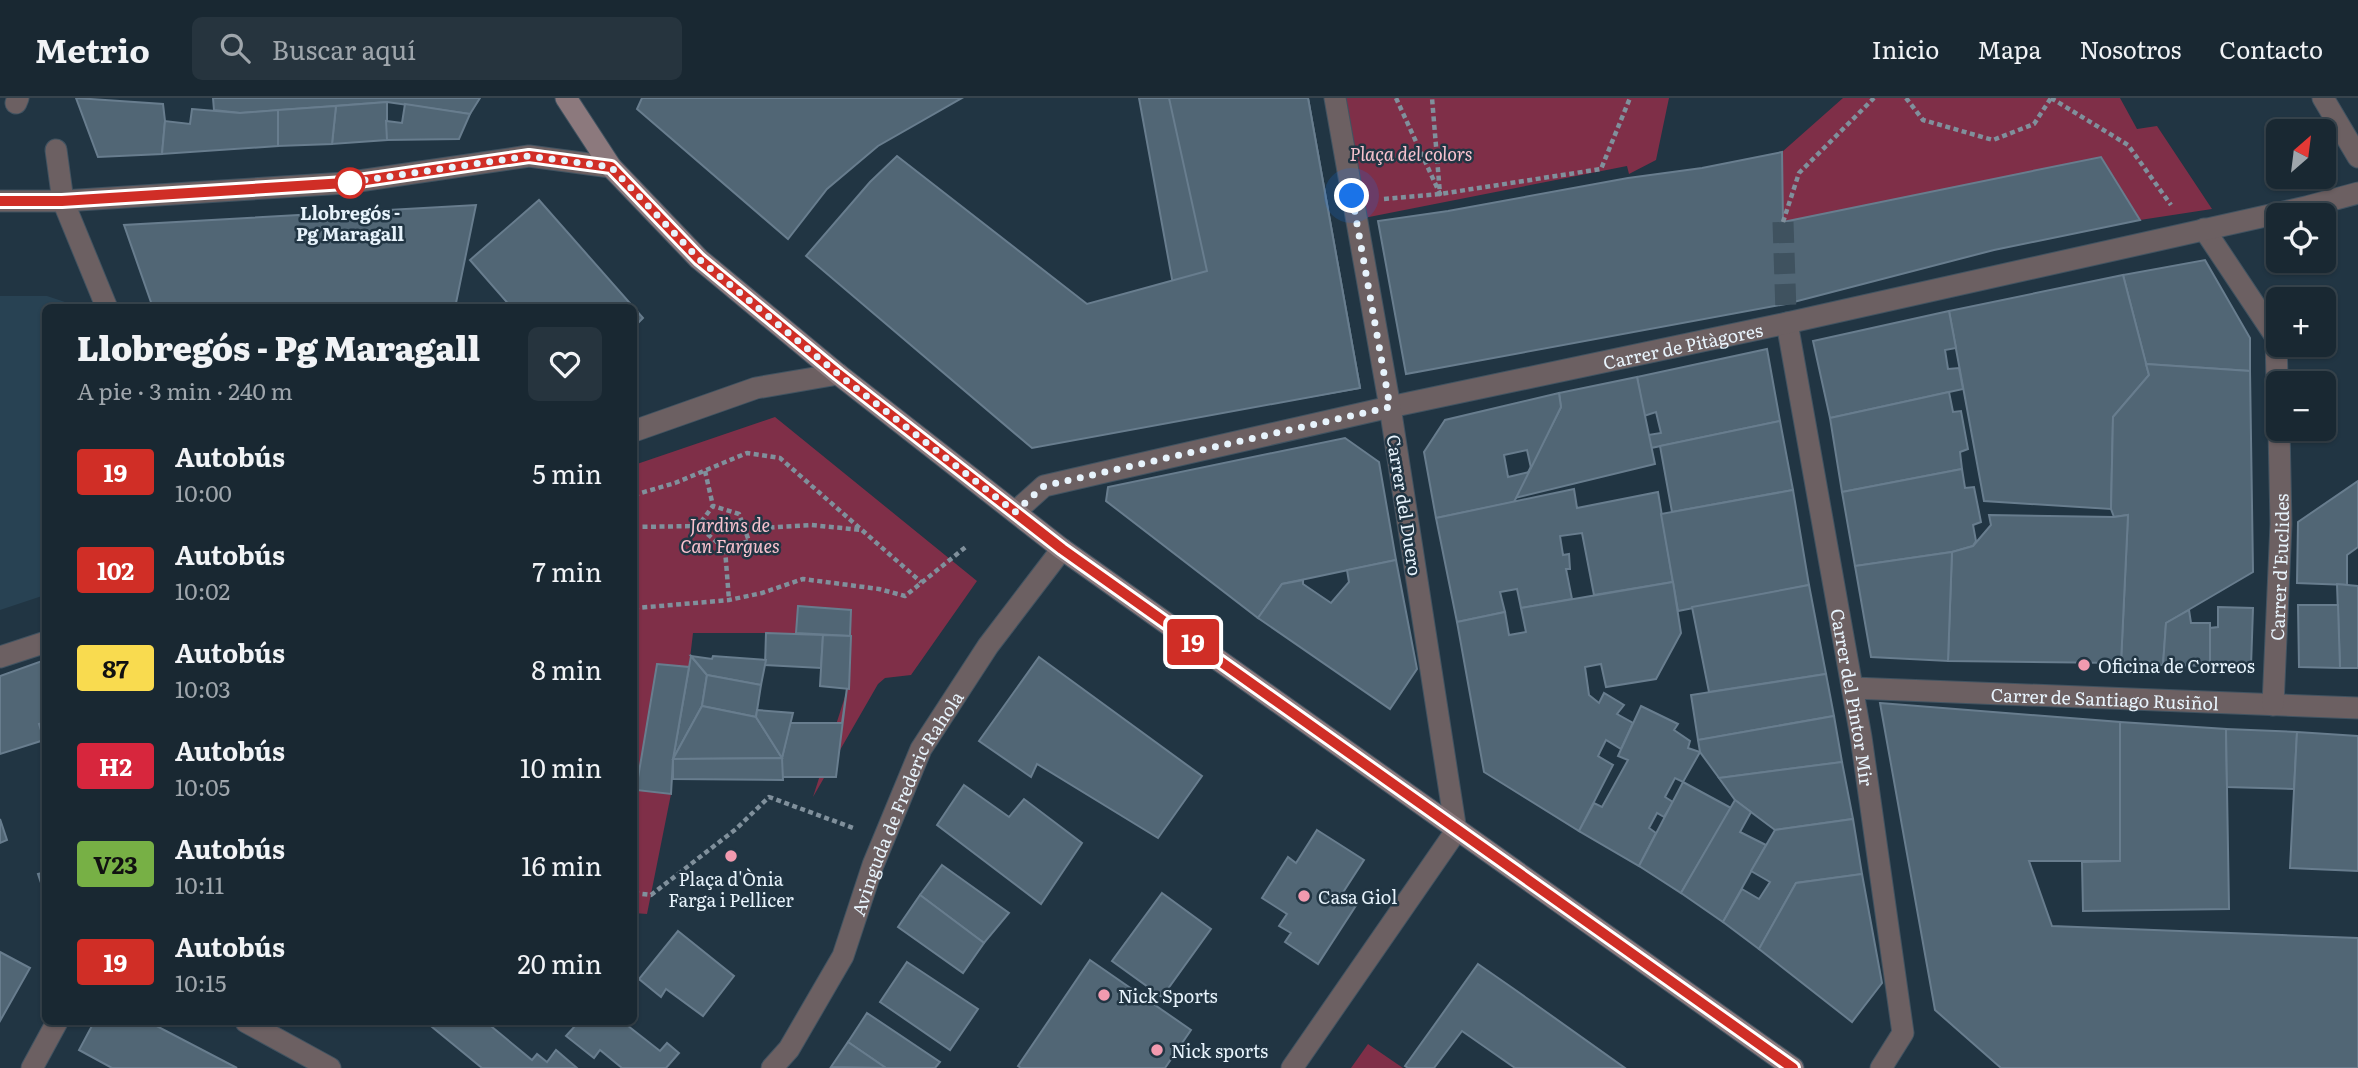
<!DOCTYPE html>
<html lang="es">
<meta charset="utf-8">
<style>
body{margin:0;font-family:Literata,serif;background:#26343e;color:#f1f3f6;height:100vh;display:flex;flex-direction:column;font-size:26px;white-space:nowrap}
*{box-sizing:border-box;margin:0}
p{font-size:23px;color:#9fa6ac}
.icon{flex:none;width:38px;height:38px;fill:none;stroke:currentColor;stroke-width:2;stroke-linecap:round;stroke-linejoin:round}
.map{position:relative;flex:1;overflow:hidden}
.drawer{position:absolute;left:42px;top:206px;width:595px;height:721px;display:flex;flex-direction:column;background:#192832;border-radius:10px;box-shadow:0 2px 5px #0004,0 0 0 2px #37444d}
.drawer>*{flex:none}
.badge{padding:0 14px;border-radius:5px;font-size:24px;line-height:46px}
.needle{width:46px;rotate:28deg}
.fabs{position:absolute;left:2266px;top:21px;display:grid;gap:14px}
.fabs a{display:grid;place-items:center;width:70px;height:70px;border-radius:10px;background:#192832;box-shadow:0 2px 5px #0004,0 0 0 2px #37444d;font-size:35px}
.you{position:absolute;width:35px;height:35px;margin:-18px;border:5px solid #fff;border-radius:50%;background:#1a73e8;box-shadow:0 0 0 10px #1a73e833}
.map>.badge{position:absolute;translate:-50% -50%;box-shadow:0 0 0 4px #fff}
.round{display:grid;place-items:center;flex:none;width:74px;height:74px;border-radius:10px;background:#26343e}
.head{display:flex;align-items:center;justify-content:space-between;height:119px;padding:0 35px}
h1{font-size:33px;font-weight:800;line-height:52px}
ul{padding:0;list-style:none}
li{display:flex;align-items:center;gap:21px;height:98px;padding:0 35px}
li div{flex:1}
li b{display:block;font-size:26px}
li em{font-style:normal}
li .badge{min-width:77px;font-weight:700;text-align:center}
header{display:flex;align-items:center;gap:42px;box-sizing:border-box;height:98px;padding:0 35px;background:#192832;border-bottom:2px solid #37444d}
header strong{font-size:33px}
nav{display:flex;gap:38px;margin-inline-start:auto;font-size:24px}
.search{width:490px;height:63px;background:#26343e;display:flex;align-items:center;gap:18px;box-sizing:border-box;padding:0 24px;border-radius:10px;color:#9fa6ac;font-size:26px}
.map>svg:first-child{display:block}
.built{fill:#284253}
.green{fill:#7f2f48}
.building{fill:#516675;stroke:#687d8e;stroke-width:2}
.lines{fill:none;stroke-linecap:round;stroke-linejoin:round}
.street-tunnel{stroke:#3f525f;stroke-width:21;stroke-dasharray:21 10;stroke-linecap:butt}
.lane-casing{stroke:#415361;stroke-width:23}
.street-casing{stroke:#415361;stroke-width:23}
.secondary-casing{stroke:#415361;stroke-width:23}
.path{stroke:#80909c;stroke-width:4.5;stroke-dasharray:5 3.5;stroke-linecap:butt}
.lane{stroke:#6c6062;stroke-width:21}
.street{stroke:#6c6062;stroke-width:21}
.secondary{stroke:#8c797d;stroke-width:21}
.line-casing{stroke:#fff;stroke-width:16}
.line{stroke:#d02e26;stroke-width:10}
.walk{stroke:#e7f3fc;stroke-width:7;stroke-dasharray:0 12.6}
.stop-dot{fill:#fff;stroke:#d02e26;stroke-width:3.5}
.poi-dot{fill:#f29aaf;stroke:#213543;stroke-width:2.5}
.labels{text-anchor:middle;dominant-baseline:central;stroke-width:5;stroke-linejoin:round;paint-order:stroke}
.park-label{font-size:18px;font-style:italic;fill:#f9c3cf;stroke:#213543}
.stop-label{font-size:18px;font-weight:bold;fill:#e7f3fc;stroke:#213543}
.street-label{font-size:18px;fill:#e7f3fc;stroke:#213543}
.poi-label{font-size:18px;fill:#e7f3fc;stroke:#213543;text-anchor:start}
</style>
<header>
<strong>Metrio</strong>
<div class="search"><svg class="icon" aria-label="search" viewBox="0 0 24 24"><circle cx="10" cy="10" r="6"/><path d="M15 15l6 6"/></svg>Buscar aquí</div>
<nav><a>Inicio</a><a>Mapa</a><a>Nosotros</a><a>Contacto</a></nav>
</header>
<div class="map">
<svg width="2358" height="970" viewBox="0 0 2358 970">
<rect width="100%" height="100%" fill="#213543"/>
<path class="built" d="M0,198H47L65,204L72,210H46L45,497L0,512Z"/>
<g class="green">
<path d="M1345,0H1669L1656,62L1629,76L1627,68L1364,120Z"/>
<path d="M1843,0H2120L2137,31L2157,28L2212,111L2140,122L2101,59L1783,124L1782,54Z"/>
<path d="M775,319L977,483L911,577L885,580L878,586L813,699L849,586L851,512L798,508L796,535H693L689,569H683L665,695L671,696L647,816L634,815V367Z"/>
<path d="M1368,946L1403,970H1351Z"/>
</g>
<g class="building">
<path d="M76,0L163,6L165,23L162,56L98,59Z"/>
<path d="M213,0H480L470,16L387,4L240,15L214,12Z"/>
<path d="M642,0H962L878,48L827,91L788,141L637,11Z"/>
<path d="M1139,0H1308L1360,290L1197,318Z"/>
<path d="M1169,0H1308L1360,290L1032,350L806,158L870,84L897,58L1087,206L1207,173Z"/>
<path d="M387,4V42L332,46L336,8Z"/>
<path d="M405,6L470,16L459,41L387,42L386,23L402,25Z"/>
<path d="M336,8L332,46L278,48V12Z"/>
<path d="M192,11L240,15L278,12V48L162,56L165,23L190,26Z"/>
<path d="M1782,54L1783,124L2101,59L2140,122L1994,152L1786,206L1406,276L1378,123L1448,113L1628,80L1702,70Z"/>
<path d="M539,102L643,220L634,229V210H512L470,162Z"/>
<path d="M476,107L455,210H153L124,127Z"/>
<path d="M2205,162L2250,240V273L2146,266L2123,177Z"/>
<path d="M2123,177L2149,277L2113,319L2111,411L1984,403L1949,213Z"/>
<path d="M1949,213L1956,250L1945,252L1948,271L1959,270L1963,291L1830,320L1813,243Z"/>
<path d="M1767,251L1780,323L1651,350L1648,337L1661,335L1656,314L1644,318L1637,279Z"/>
<path d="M2146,266L2250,273L2253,474L2166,525L2163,567L2121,565L2128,417L2114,419L2111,411L2113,319L2149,277Z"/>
<path d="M1637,279L1655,366L1515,400L1561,309L1559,295Z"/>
<path d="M1949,294L1953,314L1961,313L1968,351L1960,354L1962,371L1842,394L1830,320Z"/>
<path d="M1559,295L1561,309L1531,370L1527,352L1504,357L1508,379L1529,374L1514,404L1436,420L1424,354L1445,322Z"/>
<path d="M1780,323L1793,392L1672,414L1660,348Z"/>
<path d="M1345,340L1379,364L1396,462L1282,486L1258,520L1106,403L1108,389Z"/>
<path d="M1962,371L1965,390L1974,389L1981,424L1973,427L1976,443L1973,448L1952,454L1855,468L1842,394Z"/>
<path d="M2358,383V449L2347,457V487L2297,485L2298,424Z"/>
<path d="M1574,391L1577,410L1658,394L1673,484L1594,497L1582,435L1560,438L1563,457L1569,456L1570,471H1566L1572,501L1521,510L1517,491L1500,494L1505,514L1457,524L1436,420Z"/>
<path d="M1793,392L1809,487L1678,513L1661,416Z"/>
<path d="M1989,417L2114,419L2128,417L2121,565L1948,563L1952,454L1973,448L1991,427Z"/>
<path d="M1952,454L1948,563L1871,559L1855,468Z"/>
<path d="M1396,462L1417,571L1390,611L1258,520L1282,486L1303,482V486L1331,505L1349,484L1347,472Z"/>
<path d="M1673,484L1681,535L1656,581L1606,589L1601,566L1585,569L1589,597L1599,605L1604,595L1624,607L1617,616L1633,625L1621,651L1606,642L1598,658L1613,667L1579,733L1484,674L1457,524L1505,514L1509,537L1526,534L1521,510Z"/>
<path d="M2337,486L2358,488V570H2340Z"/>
<path d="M1809,487L1826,576L1709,594L1692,509Z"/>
<path d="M2298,507H2338L2340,570L2299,569Z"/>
<path d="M798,508L851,512L850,538L796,535Z"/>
<path d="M2218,509L2253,510L2251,569L2210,568V530L2218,529Z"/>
<path d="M2189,512L2191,525H2210V568L2163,567L2166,525Z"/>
<path d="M766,535L823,537L821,570L765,567Z"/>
<path d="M823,537L851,538L849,591L820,588Z"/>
<path d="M691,558L707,577L702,608L673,661Z"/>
<path d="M691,558L712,561L713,558L766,562L761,587L707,577Z"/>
<path d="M1039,559L1202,678L1158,740L1037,666L1031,679L979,643Z"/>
<path d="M42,563L46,575V624L39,626L44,642L0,656V578Z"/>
<path d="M657,566L689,569L673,661L671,696L636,692Z"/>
<path d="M1826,576L1834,618L1698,642L1691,597Z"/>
<path d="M707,577L761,587L756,619L702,608Z"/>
<path d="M847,590L836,679H782V660L790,625H842Z"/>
<path d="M1880,605L2120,624V763H2029L2052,828L2358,840V970H2001L1935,912Z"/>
<path d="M702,608L756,619L782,660L673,661Z"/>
<path d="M1641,608L1678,626L1674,632L1690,643L1688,650L1700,654L1683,684L1675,680L1665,699L1673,704L1664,719L1657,715L1649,730L1656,735L1639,768L1579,733L1594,705L1602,709L1628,662L1618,658Z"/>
<path d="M757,612L793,615L782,660L756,619Z"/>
<path d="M1834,618L1842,664L1719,680L1700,654L1698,642Z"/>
<path d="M2120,624L2226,631L2229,811L2083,813L2082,764L2120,763Z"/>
<path d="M2226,631L2297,634L2294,691L2227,689Z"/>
<path d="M2297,634L2358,638V773L2290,770Z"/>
<path d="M782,660L783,682L673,681V661Z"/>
<path d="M1842,664L1853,721L1775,732L1735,702L1719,680Z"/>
<path d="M1683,684L1731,710L1681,795L1639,768Z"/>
<path d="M964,687L1009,719L1024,701L1082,745L1041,806L937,727Z"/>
<path d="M1735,702L1751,714L1740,734L1766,747L1723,824L1681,795Z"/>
<path d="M0,721L7,742L0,745Z"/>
<path d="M1853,721L1862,776L1796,785L1759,851L1723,824L1742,791L1759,801L1770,784L1751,773L1775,732Z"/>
<path d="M1317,732L1364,762L1342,796L1357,806L1318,866L1285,844L1291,835L1279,828L1287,816L1262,800L1288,759L1296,765Z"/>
<path d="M942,767L1009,815L984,845L920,797Z"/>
<path d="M46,774V800L38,776Z"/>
<path d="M1862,776L1882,885L1852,924L1759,851L1796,785Z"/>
<path d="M1162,795L1211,831L1162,899L1112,863Z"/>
<path d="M920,797L984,845L963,875L898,829Z"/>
<path d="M678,833L734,878L703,918L666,891L661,899L639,881Z"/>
<path d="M0,854L30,870L0,923Z"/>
<path d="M1090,862L1191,932L1165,970H1021L1018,968Z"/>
<path d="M907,864L978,911L950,952L880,904Z"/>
<path d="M1478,866L1514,891L1625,970H1515L1462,933L1434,970H1408L1405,968Z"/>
<path d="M867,915L940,964L935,970H886L848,944Z"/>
<path d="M94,924H149L237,970H112L79,952Z"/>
<path d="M426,924H486L532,962L537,956L547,964L556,952L577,970H482Z"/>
<path d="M572,924H623L660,953L667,945L679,955L666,970H622L600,952L594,960L566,938L576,927Z"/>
<path d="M848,944L886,970L831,969Z"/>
</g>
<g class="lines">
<path class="street-tunnel" d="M1783,124L1786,214"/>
<g class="lane-casing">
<path id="lane" d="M56,52L63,103"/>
</g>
<g class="street-casing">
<g id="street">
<path d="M2323,0L2358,59"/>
<path d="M16,5L18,0"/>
<path d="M0,103H63L345,85L529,58L611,69"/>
<path d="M63,103L107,210"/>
<path d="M2204,131L2276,239L2278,326"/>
<path id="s1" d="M1787,225L1861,639L1903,935L1881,970"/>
<path d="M634,333L756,290L838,276"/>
<path id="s2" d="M1015,414L1044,388L1109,373L1390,309L1787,225L2306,109L2358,95"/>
<path d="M0,559L46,544"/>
<path id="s3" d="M1853,590L2358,610"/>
<path id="s4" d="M2273,607L2281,426L2279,331"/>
<path d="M246,924L330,970"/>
<path d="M32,970L57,924"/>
<path id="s5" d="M772,970L789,951L843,858L873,767L921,651L988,548L1062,451"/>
<path d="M1292,970L1456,733L1390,309L1335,0"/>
</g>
</g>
<g class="secondary-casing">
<path id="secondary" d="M566,0L611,69L699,161L838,276L1062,451L1793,970"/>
</g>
<g class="path">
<path d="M1396,0L1440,96L1432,0"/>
<path d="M1906,0L1923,22L1993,42L2034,26L2051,0"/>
<path d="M2051,0L2128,47L2171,107"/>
<path d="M1384,101L1440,96L1601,71L1630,0"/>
<path d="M1783,124L1799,75L1874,0"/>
<path d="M705,373L713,408"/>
<path d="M634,397L675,385L747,355L780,360L921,484"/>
<path d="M634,429L698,428L725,451L749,443L739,416L713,408L698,428"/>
<path d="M744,431L811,427L862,432"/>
<path d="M725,451L729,502"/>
<path d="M634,530L637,510L729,502L762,495L803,481L879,491L905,498L967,448"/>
<path d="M634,795L651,797L736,731L769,699L856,731"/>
</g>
<use href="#lane" class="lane"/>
<use href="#street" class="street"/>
<use href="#secondary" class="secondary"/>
</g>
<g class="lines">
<g class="line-casing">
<path id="line" d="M0,103H62L345,85L529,58L611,69L699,161L838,276L1062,451L1793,970"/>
</g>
<use href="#line" class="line"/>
<path class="walk" d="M350,85H345L529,58L611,69L699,161L838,276L1015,414L1044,388L1390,309L1352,98"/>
</g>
<circle class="stop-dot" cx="350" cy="85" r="14"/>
<g class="poi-dot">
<circle cx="2084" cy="567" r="7"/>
<circle cx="731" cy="758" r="7"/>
<circle cx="1304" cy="798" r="7"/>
<circle cx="1104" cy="897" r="7"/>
<circle cx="1157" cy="952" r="7"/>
</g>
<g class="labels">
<g class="park-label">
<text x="1411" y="55">Plaça del colors</text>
<text x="730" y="426">Jardins de<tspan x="730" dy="21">Can Fargues</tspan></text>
</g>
<g class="stop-label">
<text x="350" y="114">Llobregós -<tspan x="350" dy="21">Pg Maragall</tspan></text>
</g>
<g class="street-label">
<text stroke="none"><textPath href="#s2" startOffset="693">Carrer de Pitàgores</textPath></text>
<text transform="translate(1405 407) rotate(81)">Carrer del Duero</text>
<text stroke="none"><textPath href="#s4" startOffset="138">Carrer d'Euclides</textPath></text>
<text stroke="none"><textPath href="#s1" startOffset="380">Carrer del Pintor Mir</textPath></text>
<text stroke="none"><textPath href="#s3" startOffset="252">Carrer de Santiago Rusiñol</textPath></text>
<text stroke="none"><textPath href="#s5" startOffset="299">Avinguda de Frederic Rahola</textPath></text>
</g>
<g class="poi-label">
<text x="2098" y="567">Oficina de Correos</text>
<text x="731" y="780" text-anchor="middle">Plaça d'Ònia<tspan x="731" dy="21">Farga i Pellicer</tspan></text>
<text x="1318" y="798">Casa Giol</text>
<text x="1118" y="897">Nick Sports</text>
<text x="1171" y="952">Nick sports</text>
</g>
</g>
</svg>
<div class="fabs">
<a><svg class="needle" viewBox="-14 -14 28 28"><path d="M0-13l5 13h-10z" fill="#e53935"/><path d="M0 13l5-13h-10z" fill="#9fa6ac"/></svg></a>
<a><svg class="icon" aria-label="locate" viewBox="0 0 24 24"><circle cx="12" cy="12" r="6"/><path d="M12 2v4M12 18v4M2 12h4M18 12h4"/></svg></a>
<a>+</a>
<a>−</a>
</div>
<div class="you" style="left:1352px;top:98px"></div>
<b class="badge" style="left:1193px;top:544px;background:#d02e26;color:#fff">19</b>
<section class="drawer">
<div class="head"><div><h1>Llobregós - Pg Maragall</h1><p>A pie · 3 min · 240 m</p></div><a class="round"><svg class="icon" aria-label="heart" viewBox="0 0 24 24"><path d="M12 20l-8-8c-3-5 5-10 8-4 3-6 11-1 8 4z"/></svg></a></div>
<ul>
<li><span class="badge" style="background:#d02e26;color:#fff">19</span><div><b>Autobús</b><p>10:00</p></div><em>5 min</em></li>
<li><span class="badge" style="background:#d02e26;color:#fff">102</span><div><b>Autobús</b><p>10:02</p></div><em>7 min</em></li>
<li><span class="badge" style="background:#f9db4f;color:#111">87</span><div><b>Autobús</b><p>10:03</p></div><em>8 min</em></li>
<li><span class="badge" style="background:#d7263d;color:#fff">H2</span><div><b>Autobús</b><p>10:05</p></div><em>10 min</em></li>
<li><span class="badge" style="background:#77b045;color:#111">V23</span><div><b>Autobús</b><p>10:11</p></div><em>16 min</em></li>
<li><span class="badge" style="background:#d02e26;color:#fff">19</span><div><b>Autobús</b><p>10:15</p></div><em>20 min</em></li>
</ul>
</section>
</div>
